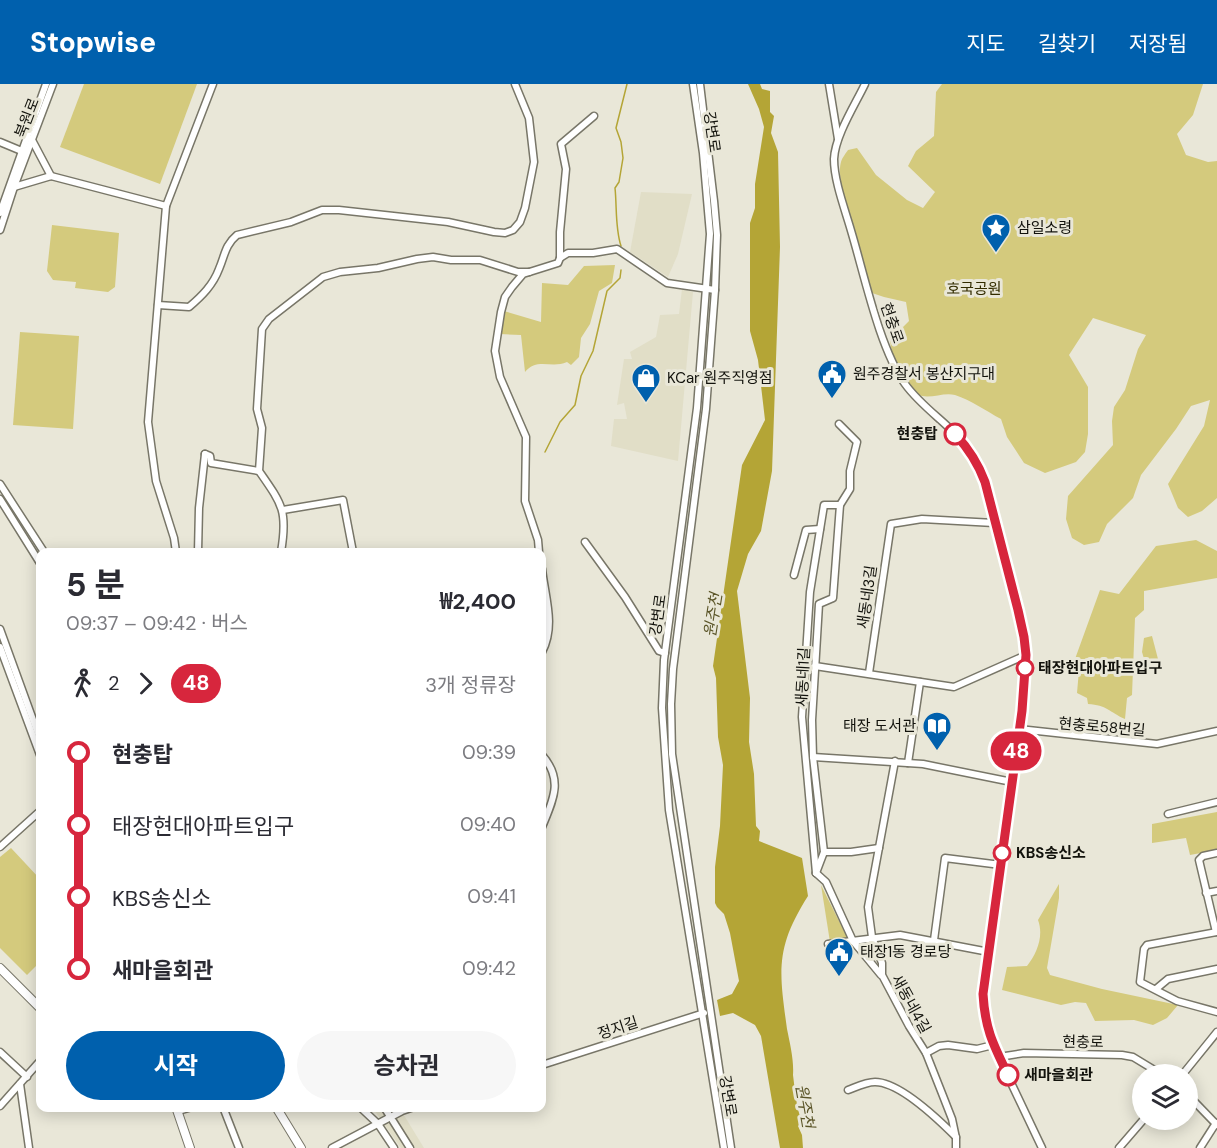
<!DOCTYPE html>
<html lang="ko">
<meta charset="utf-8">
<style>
body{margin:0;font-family:"DM Sans","Noto Sans KR",sans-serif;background:#f7f7f7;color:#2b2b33;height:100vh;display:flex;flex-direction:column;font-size:22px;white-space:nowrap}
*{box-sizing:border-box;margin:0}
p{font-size:20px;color:#7c7c81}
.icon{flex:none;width:33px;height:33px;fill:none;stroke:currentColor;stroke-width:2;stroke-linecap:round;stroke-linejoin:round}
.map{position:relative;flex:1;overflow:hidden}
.drawer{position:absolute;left:36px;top:464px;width:510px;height:564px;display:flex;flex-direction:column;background:#fff;border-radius:12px;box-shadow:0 3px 15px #0003}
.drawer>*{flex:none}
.badge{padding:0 12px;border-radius:20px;font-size:21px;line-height:39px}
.tools{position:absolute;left:1132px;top:980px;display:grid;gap:12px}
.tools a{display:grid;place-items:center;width:66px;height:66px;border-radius:50%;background:#fff;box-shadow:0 3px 15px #0003;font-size:30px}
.map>.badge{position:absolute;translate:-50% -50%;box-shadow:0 0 0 3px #fff}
.legs{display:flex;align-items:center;gap:9px;height:66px;padding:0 30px;font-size:20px}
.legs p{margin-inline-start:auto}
.head{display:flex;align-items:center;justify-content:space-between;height:102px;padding:0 30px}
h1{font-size:33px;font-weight:700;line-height:45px}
.cta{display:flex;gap:12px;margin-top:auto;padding:12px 30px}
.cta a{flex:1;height:69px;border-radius:36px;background:#0060ad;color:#fff;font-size:24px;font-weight:700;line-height:69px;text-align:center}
.cta a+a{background:#f7f7f7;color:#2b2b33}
ul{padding:0 30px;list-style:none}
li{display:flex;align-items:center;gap:21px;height:72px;font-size:22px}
li i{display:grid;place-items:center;width:9px;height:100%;margin:0 8px;background:currentColor}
li i::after{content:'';width:15px;height:15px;margin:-8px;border:4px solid;border-radius:50%;background:#fff}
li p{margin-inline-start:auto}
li:first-child i{background:linear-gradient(#0000 50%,currentColor 0)}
li:last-child i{background:linear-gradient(currentColor 50%,#0000 0)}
header{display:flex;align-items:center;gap:36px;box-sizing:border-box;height:84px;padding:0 30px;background:#0060ad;color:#fff}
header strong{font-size:28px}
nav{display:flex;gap:33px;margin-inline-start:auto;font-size:21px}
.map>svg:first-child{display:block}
.built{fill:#e1dec7}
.green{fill:#d4ca7d}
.water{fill:#b4a536}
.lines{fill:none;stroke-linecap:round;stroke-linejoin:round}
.stream{stroke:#b4a536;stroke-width:1.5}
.minor-casing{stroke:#787668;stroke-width:9}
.major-casing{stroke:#787668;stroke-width:10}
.minor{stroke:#fff;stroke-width:6}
.major{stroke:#fff;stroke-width:8}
.line-1-casing{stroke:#fff;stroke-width:14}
.line-1{stroke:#d7263d;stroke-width:9}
.stop-1-dot{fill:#fff;stroke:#d7263d;stroke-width:3}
.labels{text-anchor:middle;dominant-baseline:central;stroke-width:6;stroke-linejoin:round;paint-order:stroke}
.street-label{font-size:15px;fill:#12120c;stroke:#e9e7d8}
.poi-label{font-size:15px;fill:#12120c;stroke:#e9e7d8;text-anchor:start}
.park-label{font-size:15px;fill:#322c00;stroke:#e9e7d8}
.stop-label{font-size:15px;font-weight:bold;fill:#12120c;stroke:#e9e7d8;text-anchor:start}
.water-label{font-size:16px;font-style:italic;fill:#5b5528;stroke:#e9e7d8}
</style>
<header>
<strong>Stopwise</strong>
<nav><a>지도</a><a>길찾기</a><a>저장됨</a></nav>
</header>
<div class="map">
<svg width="1217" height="1064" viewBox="0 0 1217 1064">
<rect width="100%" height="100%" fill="#e9e7d8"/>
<g class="built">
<path d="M641,108L692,110L678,170L668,193L630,168Z"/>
<path d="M682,205L693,208L678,377L611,362L614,335H627L624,319L617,321L624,275H632L630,268L656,253L660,231L679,230Z"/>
<path d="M372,1023H399L424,1064H401Z"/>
</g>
<g class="green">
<path d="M84,0H197L160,100L60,63Z"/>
<path d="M942,0H1203L1193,31L1177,50L1186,71L1208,78L1217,77V414L1202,427L1188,433L1178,424L1168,400L1204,342L1210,316L1191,322L1176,345L1141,391L1133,414L1107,440L1099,458L1084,461L1072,454L1066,435L1068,412L1113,361L1112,337L1114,323L1125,306L1138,265L1146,251L1093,234L1069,271L1088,303V350L1085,368L1076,378L1045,389L1024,379L1007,353L1001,335C986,327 971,316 955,311C945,308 933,314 922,312C898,307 887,260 890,240L903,243L909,237L906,218L884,213L872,209C864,182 834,101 841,78C842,74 846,69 848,66L857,64L876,91L907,116L923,124L935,108L908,82L916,67L934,52L936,8Z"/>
<path d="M52,141L119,149L115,203L108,208L75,204L76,198L53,196L47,187Z"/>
<path d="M615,181L612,199L599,207L590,240L581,254L579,273L571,281L567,278C551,285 537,273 525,288L521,251L500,250L504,227L541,238L542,199L568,201L584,182Z"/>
<path d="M20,248L79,252L73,345L13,341Z"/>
<path d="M1196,456L1217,467V494L1144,507V526L1135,534L1132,611L1127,614L1125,635C1109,628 1107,621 1088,620L1087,614L1077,609L1079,586L1075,575L1100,506L1119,510L1156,462Z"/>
<path d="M1152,552L1158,575L1145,578L1142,568L1144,554Z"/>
<path d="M1217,728V766L1190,771L1186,754L1152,759V740Z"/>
<path d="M11,764L40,795V878L27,891L0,864V773Z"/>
<path d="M1059,800V814L1047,884L1050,891L1102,905L1178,921L1167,934L1153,941L1134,936L1095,937L1086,919L1075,918L1061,921L1002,906L1007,883L1027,882C1037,869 1044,852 1038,836Z"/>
<path d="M821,801L848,855L830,858Z"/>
</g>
<path class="water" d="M748,0H760L762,5L770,7V28L774,32L771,49L778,68L780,163L772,387L761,447L748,470L737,507L750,614L749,658L754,690L756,742L760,747L759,757L802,774L808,812C775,864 779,887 787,945C790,960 794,976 793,991C795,1006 796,1023 802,1038L798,1042L802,1051L803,1064H780L761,952L755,941L733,929L720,932L717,916L732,910L739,897L730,849L724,830L717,823L715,819V783L720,742L723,681L718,653L716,594L713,582L742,381L765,336L758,276L750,247V139L755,124V100L764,43L759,25Z"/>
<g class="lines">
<g class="stream">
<path d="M621,162C615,144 617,123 615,104L619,98L623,74L621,58L616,44L627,0"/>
<path d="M545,368L560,338L575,321L581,292L593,267L607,207L620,194L621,186"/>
</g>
<g class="minor-casing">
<g id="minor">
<path d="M693,0L703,69L710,150L697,324L664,576L662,624L669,726L724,1064"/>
<path d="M700,0L714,117L717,151L715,206L706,325L673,585L671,620L672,670L731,1064"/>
<path d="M829,0L838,55"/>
<path d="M865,0C855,21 835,52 834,75C834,98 846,128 852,150C865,194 880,265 905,300C923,325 951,341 969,365C976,375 981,387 985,398L1024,553L1026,571L1024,609L983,910L985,936L993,961L1042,1064"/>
<path d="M32,56L51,92"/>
<path d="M0,58L24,68"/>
<path d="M14,103L51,92L166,122"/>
<path d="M0,129L46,0"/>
<path d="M0,146L14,103L53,0"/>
<path d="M560,174V148L566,85L561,60L594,32"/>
<path d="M158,221L189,223C202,212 213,201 219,185C225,171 225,161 237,151L291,138L322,126H339L448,138L494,148L505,149L513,146L520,138L525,124L534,78L529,34L515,0"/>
<path d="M205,370L210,372L211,379L259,387"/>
<path d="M0,400L44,468"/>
<path d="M0,415L40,479"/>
<path d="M283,426L343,416L353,468"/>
<path d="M585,458L625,513L659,567L665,569"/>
<path d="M176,468L174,454L156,397L148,338L166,122L213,0"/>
<path d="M198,468L199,424L205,370"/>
<path d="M281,468C288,427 282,420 259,387L262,344L257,325L262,245L269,235L323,193L340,188L378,184L417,175L433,173L451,176H480L518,188H529"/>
<path d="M539,468L538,456L525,417L526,353L500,293L495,267L501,228L505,213L512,203L523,190L558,179L560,174L568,169H593L617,165L667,199L715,206"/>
<path d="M542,485C545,513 556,542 542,568"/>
<path d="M794,491L806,446L820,445"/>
<path d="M0,545L40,655"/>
<path d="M0,563L40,671"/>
<path d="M815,582L954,603L1026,571"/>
<path d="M869,589L891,440L922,435L994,439"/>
<path d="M1019,645L1157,660L1217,647"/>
<path d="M542,671C564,696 553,716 542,743"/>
<path d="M813,673L923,680L1012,698"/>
<path d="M895,677L868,823L872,853L882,879V891L909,942L926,969L943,1012L952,1035L956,1054V1064"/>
<path d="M908,679L920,598"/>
<path d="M1168,730L1217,718"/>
<path d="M0,763L40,727"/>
<path d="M824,768H851L879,764"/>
<path d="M816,789L824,768L813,673L812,636L819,520L833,514L840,421L850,405V387L857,358L839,340"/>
<path d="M816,789L802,633L810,508L824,421H840"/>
<path d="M816,789L826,798L853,857L881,891"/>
<path d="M1206,809L1217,807"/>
<path d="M1216,848L1199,776L1203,772L1217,769"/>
<path d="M1217,848L1147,861L1144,865L1140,898L1177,917L1217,928"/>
<path d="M934,856L945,774L1001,781"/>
<path d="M828,860L900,851L989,868"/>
<path d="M1156,905L1168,895L1217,885"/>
<path d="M0,968L27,993"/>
<path d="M926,969L939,962L948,961L977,965L993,961"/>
<path d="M999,973L1024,969L1122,971L1133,973L1161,990"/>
<path d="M542,981L704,929"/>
<path d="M1183,990L1217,948"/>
<path d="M20,1000L29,1064"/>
<path d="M848,1006C856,1003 866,998 875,998C900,998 939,1036 956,1053"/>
<path d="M1188,1011L1217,1041"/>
<path d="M0,1022L40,977"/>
<path d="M223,1023L239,1064"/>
<path d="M360,1023L378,1040L394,1064"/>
<path d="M384,1023L391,1034"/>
<path d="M178,1027L192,1023"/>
<path d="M393,1037L410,1064"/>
<path d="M332,1064L402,1027L414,1023"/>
<path d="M1119,1064L1144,1035"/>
<path d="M1200,1064L1216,1039"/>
</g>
</g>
<g class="major-casing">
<g id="major">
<path d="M0,884L40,924"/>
<path d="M176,1023L190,1064"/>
<path d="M276,1023L301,1064"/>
</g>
</g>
<use href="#minor" class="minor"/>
<use href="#major" class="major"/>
</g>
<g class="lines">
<g class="line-1-casing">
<path id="line-1" d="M955,350C969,365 978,379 985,398L1018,526L1024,553L1026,571L1022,627L983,910C985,945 993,960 1008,991"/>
</g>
<use href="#line-1" class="line-1"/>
</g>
<defs>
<g id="sight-pin" transform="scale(1.5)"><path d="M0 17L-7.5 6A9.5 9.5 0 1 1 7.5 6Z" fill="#0060ad" stroke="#e9e7d8"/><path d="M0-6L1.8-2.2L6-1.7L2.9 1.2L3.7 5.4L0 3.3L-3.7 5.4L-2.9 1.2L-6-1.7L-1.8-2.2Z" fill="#fff"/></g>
<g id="civic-pin" transform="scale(1.5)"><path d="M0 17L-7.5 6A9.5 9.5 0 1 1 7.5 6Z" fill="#0060ad" stroke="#e9e7d8"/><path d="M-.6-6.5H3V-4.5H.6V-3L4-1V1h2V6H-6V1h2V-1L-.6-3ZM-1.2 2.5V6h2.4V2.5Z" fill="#fff"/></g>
<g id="shop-pin" transform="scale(1.5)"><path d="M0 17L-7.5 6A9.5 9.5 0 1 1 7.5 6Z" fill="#0060ad" stroke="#e9e7d8"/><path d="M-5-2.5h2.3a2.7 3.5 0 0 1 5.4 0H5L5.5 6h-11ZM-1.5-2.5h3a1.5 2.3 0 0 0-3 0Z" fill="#fff"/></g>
<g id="library-pin" transform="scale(1.5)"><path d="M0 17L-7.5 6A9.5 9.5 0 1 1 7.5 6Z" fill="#0060ad" stroke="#e9e7d8"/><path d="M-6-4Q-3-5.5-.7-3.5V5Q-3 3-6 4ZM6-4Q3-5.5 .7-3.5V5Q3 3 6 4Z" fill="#fff"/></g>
</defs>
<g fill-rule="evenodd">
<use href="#sight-pin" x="996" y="144"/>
<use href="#civic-pin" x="832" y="290"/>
<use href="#shop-pin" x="646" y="294"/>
<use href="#library-pin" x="937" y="642"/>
<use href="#civic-pin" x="839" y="868"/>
</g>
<g class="stop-1-dot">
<circle cx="955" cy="350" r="10"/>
<circle cx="1025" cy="584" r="8"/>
<circle cx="1002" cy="769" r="8"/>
<circle cx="1008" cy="991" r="10"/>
</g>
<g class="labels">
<g class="street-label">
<text transform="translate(27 34) rotate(-69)">북원로</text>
<text transform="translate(712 48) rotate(82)">강변로</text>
<text transform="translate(892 239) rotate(71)">현충로</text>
<text transform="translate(867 513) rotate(-82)">새동네3길</text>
<text transform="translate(658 531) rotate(-82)">강변로</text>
<text transform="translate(803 593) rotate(-87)">새동네1길</text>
<text transform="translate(1102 643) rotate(5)">현충로58번길</text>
<text transform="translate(911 920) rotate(61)">새동네4길</text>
<text transform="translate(618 944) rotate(-18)">정지길</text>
<text transform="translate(1083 958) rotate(1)">현충로</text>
<text transform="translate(728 1012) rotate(81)">강변로</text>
</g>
<g class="poi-label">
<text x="1017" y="144">삼일소령</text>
<text x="853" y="290">원주경찰서 봉산지구대</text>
<text x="667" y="294">KCar 원주직영점</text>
<text x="916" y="642" text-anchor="end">태장 도서관</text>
<text x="860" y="868">태장1동 경로당</text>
</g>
<g class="park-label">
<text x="974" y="205">호국공원</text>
</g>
<g class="stop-label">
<text x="938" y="350" text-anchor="end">현충탑</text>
<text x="1038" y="584">태장현대아파트입구</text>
<text x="1016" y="769">KBS송신소</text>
<text x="1024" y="991">새마을회관</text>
</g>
<g class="water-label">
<text transform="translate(713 531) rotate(-81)">원주천</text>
<text transform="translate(805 1022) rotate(80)">원주천</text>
</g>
</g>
</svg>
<div class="tools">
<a><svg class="icon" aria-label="layers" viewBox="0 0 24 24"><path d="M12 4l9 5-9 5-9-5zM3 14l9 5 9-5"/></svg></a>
</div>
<b class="badge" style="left:1016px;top:667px;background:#d7263d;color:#fff">48</b>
<section class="drawer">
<div class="head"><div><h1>5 분</h1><p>09:37 – 09:42 · 버스</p></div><b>₩2,400</b></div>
<div class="legs"><svg class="icon" aria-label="walk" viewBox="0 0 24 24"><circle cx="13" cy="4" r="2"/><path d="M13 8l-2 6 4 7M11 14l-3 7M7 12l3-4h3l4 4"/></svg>2<svg class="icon" aria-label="forward" viewBox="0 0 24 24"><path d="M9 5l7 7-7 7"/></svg><b class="badge" style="background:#d7263d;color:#fff">48</b><p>3개 정류장</p></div>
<ul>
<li><i style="color:#d7263d"></i><b>현충탑</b><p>09:39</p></li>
<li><i style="color:#d7263d"></i><span>태장현대아파트입구</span><p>09:40</p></li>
<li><i style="color:#d7263d"></i><span>KBS송신소</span><p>09:41</p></li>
<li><i style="color:#d7263d"></i><b>새마을회관</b><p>09:42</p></li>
</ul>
<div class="cta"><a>시작</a><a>승차권</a></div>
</section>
</div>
